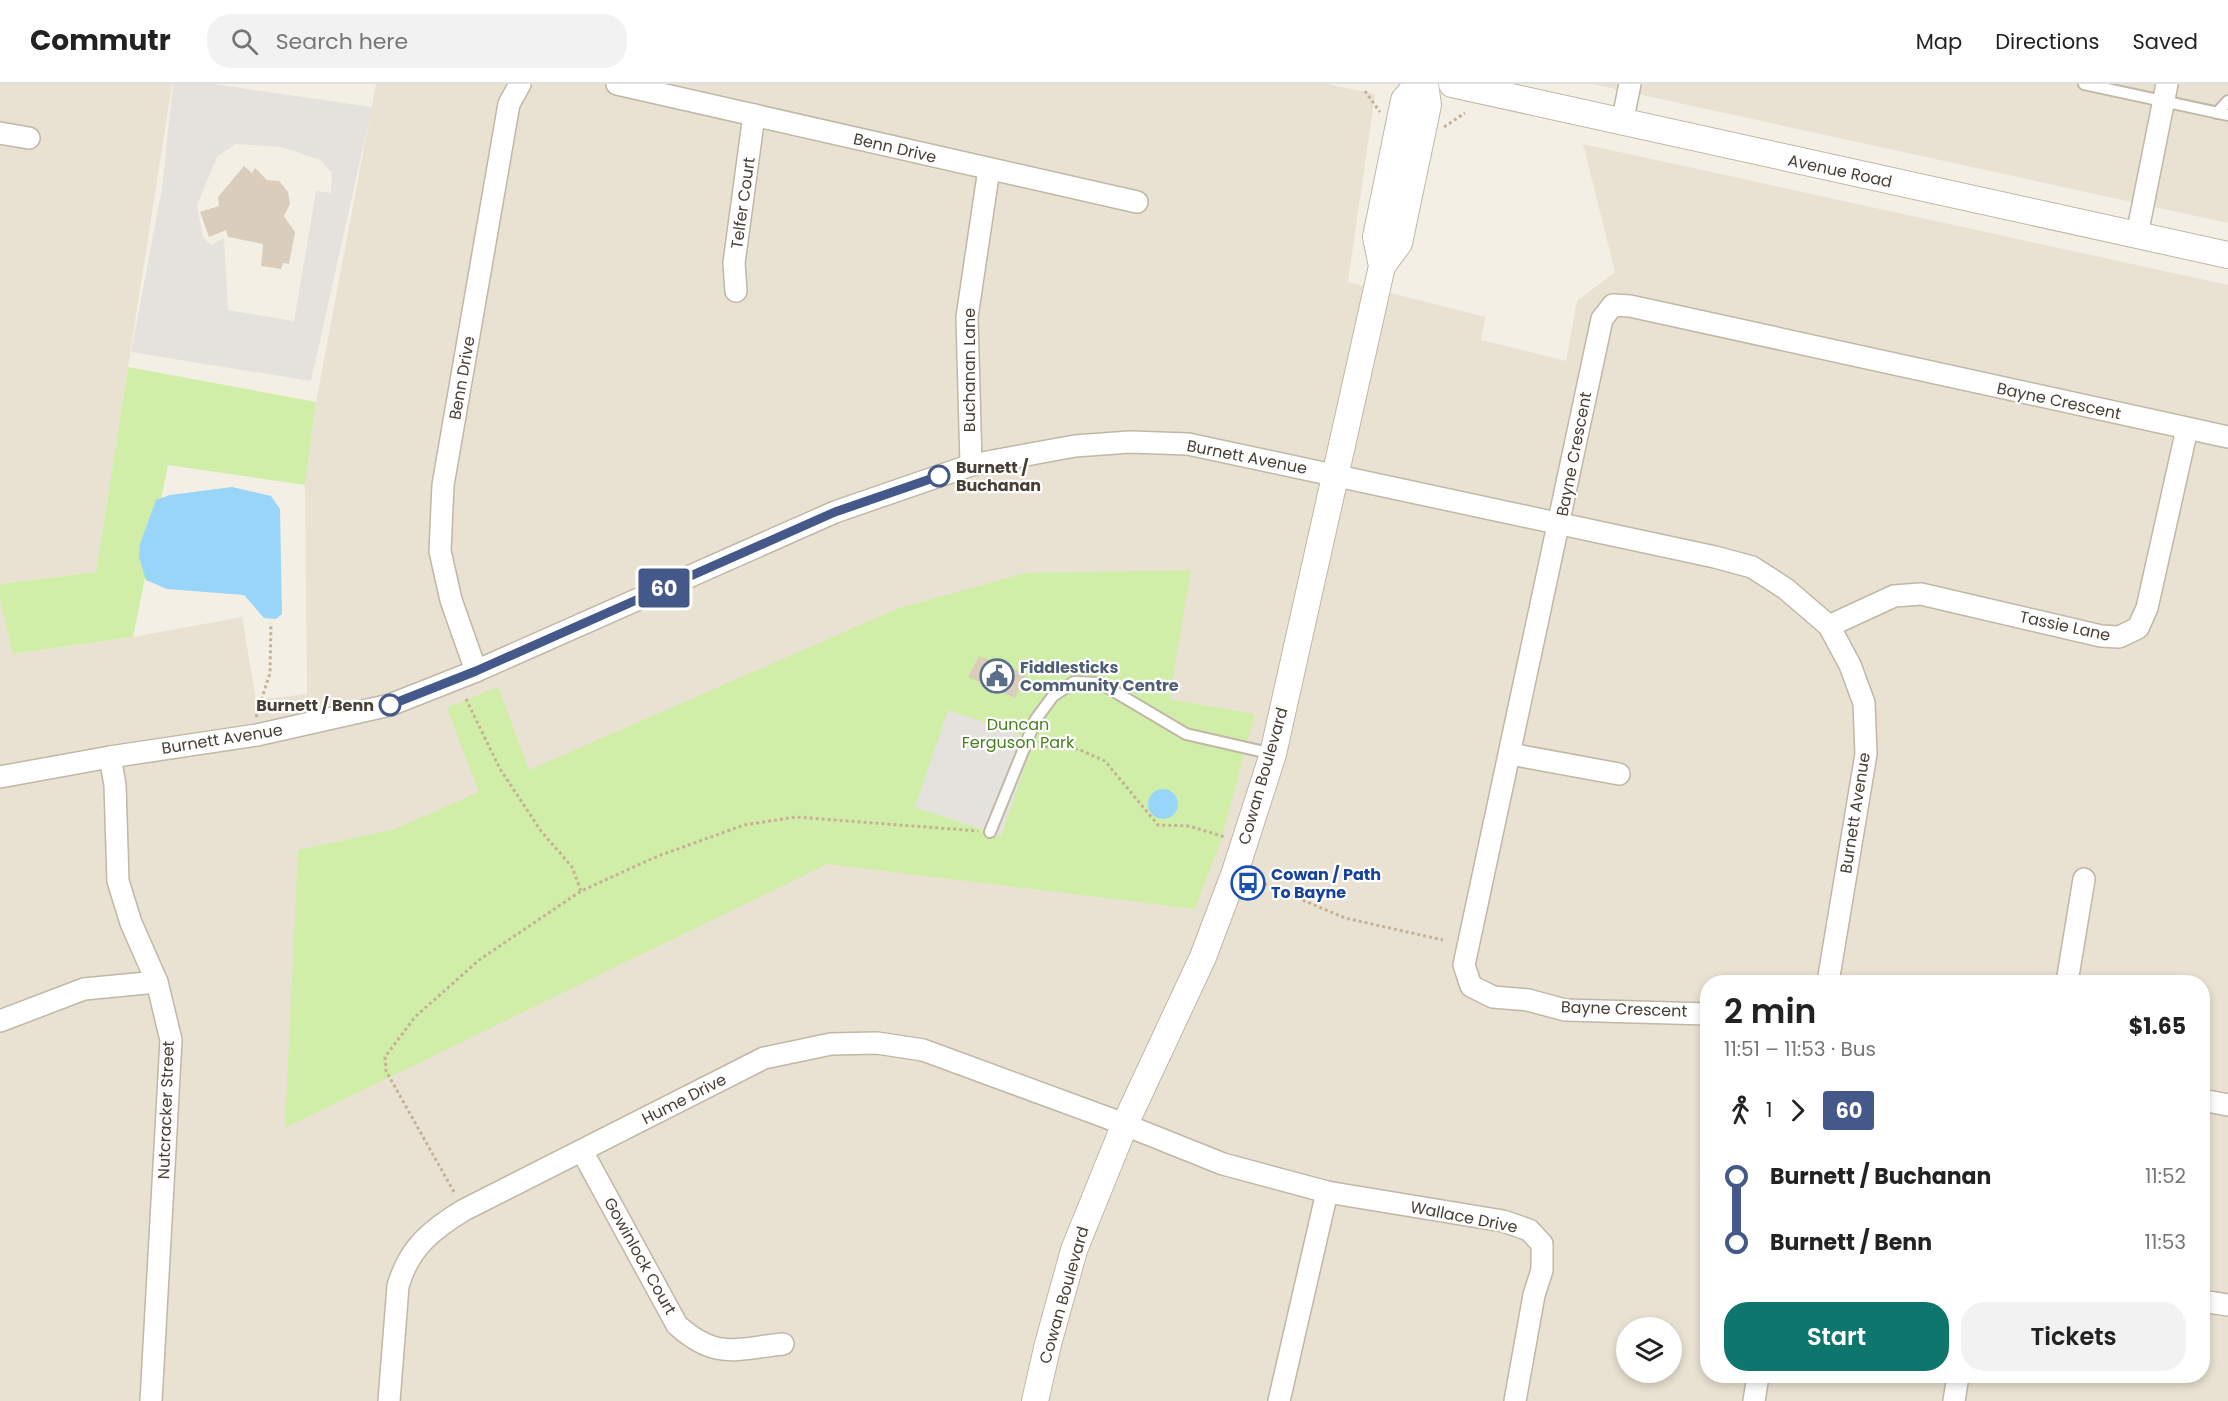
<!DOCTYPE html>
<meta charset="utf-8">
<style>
body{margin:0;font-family:Poppins,sans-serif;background:#f2f2f2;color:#222;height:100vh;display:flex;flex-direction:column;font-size:22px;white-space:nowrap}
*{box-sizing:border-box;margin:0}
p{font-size:20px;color:#767676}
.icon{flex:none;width:33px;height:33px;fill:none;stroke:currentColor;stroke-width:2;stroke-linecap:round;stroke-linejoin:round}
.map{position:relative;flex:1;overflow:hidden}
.panel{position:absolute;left:1700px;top:891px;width:510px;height:408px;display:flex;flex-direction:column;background:#fff;border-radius:24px;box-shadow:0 3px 9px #0003}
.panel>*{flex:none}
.badge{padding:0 12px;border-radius:4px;font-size:21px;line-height:39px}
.fabs{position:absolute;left:1616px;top:1233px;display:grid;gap:12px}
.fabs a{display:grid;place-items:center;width:66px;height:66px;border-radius:50%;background:#fff;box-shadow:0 3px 9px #0003;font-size:30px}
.map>.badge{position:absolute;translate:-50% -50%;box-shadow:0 0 0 3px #fff}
.legs{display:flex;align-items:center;gap:9px;height:66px;padding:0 24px;font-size:20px}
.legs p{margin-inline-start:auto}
.head{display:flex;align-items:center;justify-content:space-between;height:102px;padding:0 24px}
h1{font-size:33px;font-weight:600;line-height:45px}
.cta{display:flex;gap:12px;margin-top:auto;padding:12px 24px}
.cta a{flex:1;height:69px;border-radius:24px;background:#0f766e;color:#fff;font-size:24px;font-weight:600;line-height:69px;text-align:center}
.cta a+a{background:#f2f2f2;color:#222}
ul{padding:0 24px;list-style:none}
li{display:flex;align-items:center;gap:21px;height:66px;font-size:22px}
li i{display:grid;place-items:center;width:9px;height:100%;margin:0 8px;background:currentColor}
li i::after{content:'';width:15px;height:15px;margin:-8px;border:4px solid;border-radius:50%;background:#fff}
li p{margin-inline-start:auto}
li:first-child i{background:linear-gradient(#0000 50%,currentColor 0)}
li:last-child i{background:linear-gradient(currentColor 50%,#0000 0)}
header{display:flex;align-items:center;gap:36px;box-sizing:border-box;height:84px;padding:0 30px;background:#fff;border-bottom:2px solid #e0e0e0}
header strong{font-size:28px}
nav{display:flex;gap:33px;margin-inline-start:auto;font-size:21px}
.search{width:420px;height:54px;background:#f2f2f2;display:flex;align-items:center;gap:15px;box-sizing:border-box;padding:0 21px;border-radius:24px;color:#767676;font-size:22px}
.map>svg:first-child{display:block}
.residential{fill:#e9e1d2;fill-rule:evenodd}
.green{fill:#d1eea8}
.parking{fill:#e5e2de;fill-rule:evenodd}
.water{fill:#99d5f9}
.building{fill:#dacdbc}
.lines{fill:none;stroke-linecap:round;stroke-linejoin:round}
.service-casing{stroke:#c1b7a6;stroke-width:14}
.minor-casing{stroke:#c1b7a6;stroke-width:24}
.tertiary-casing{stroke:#c1b7a6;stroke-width:28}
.path{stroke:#c5b296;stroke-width:3;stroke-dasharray:3 3;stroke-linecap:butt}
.service{stroke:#fff;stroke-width:10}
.minor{stroke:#fff;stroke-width:21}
.tertiary{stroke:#fff;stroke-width:26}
.line-1-casing{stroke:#fff;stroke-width:14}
.line-1{stroke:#44588a;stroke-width:9}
.stop-1-dot{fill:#fff;stroke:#44588a;stroke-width:3}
.labels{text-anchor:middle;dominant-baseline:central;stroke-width:4.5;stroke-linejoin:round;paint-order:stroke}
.street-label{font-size:16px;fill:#483f34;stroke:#fff}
.stop-label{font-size:16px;font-weight:bold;fill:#483f34;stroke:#fff;text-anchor:start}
.service-label{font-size:16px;font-weight:bold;fill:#4e5e75;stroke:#fff;text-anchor:start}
.park-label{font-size:16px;fill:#488020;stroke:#fff}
.transit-label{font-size:16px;font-weight:bold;fill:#164399;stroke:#fff;text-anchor:start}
</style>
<header>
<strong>Commutr</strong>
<div class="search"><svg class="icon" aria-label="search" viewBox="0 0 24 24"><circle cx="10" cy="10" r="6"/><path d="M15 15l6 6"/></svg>Search here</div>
<nav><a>Map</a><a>Directions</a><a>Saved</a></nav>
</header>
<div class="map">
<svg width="2228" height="1317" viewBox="0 0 2228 1317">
<rect width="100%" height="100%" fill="#f4efe5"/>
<g class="residential">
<path d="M0,0H172L96,488L0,500Z"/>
<path d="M376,0H1328L1375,10L1348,198L1485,233L1481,256L1566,277L1577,217L1615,188L1583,60L2228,201V1317H0V516L14,570L133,553L242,533L256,616L307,610L305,401L316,318ZM1707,898H2202V1292H1707ZM1626,1244H1671V1288H1626Z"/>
<path d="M1592,0H2228V139Z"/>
</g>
<g class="green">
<path d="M128,283L316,318L305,401L168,381L133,553L13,570L0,516V500L96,488Z"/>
<path d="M1191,486L1169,615L1255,630L1221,756L1195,825L827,780L285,1044L298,766L395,745L479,708L447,624L498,603L529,686L899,524L1025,489Z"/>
</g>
<g class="parking">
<path d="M173,0H213L372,23L311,297L131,268L162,105ZM235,60L282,63L320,76L332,89L331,109L316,107L294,237L228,226L224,154L211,161L203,153L197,121L217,73Z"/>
<path d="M948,626L1034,655L1001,752L915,723Z"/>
</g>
<g class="water">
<path d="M232,403L271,412L280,425L282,530L276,535L264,534L244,511L167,505L146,496L139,473L140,460L156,416L170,411Z"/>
<circle cx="1163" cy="720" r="15"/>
</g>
<g class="building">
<path d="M244,82L252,89L255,84L267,96L279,97L288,108L290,120L284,132L295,148L289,180L283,179L281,185L261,182L263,160L228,153L226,146L209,153L200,128L219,122L218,113Z"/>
<path d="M979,572L993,578L994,575L1026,591L1015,614L968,593Z"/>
</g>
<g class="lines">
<g class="service-casing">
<g id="service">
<path d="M2084,0L2228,31"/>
<path d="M2217,29L2228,17"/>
<path d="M990,748L1036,635L1053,612L1074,598L1100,599L1186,650L1273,670"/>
</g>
</g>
<g class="minor-casing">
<g id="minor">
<path d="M617,0L1137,118"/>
<path d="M1622,39L1630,0"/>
<path d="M0,49L29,54"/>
<path d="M2137,151L2167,0"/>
<path d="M736,207L734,179L754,31"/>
<path d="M971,381L967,233L989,85"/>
<path d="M1829,542L1894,512L1921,510L2101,552L2119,553L2138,544L2147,524L2187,345"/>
<path d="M476,587L451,516L440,467L443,401L509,20L520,0"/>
<path d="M1510,670L1619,690"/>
<path d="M110,673L115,701L118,797L131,839L157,898L171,956L151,1317"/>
<path d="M0,693L110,673L257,651L390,621L476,587L835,428L971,381L1075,362L1130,358L1188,360L1715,473L1752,483L1786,505L1829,542L1850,581L1864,619L1866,670L1828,898"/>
<path d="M2067,898L2084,795"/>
<path d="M1707,930L1565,926L1528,916L1493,913L1471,902L1464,881L1602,235L1613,221L1630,222L2228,353"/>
<path d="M0,937L84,905L157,898"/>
<path d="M2202,1016L2228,1021"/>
<path d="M582,1067L677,1241C716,1276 735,1265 783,1260"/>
<path d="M2202,1217L2228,1221"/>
<path d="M389,1317L398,1202C409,1164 431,1146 464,1126L764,974L831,960L877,959L923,966L1108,1034L1223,1080L1327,1108L1503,1137L1529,1146L1542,1160V1186L1534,1211L1515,1317"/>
<path d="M1279,1317L1327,1108"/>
<path d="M1754,1317L1758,1292"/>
<path d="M1954,1317L1958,1292"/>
</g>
</g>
<g class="tertiary-casing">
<g id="tertiary">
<path d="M1452,0L2228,171"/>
<path d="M1382,182L1399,159L1428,21L1425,0"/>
<path d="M1035,1317L1048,1260L1074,1166L1125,1040L1203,873L1235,788L1273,670L1382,182L1376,153L1404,16L1418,0"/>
</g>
</g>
<g class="path">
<path d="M1365,7L1380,28"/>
<path d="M1444,43L1465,29"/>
<path d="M466,615L500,685L541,747L572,783L581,807"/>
<path d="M256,633L270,589L271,539"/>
<path d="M1039,662L1078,665L1105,677L1158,741L1189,742L1225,753"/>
<path d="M1253,795L1345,834L1443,856"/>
<path d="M454,1108L386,987L385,973L415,933L479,876L581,807L658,772L744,741L796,733L978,747"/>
</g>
<use href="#service" class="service"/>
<use href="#minor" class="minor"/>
<use href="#tertiary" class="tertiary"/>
</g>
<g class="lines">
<g class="line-1-casing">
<path id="line-1" d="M390,621L476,587L835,428L939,392"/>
</g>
<use href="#line-1" class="line-1"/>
</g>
<defs>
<g id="civic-ring" transform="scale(1.725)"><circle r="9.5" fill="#fff" stroke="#5c6f8a" stroke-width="1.5"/><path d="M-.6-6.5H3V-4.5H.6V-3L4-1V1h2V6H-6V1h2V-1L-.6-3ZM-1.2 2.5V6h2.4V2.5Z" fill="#5c6f8a"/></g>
<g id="bus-ring" transform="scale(1.725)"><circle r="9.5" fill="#fff" stroke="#1a4fb4" stroke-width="1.5"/><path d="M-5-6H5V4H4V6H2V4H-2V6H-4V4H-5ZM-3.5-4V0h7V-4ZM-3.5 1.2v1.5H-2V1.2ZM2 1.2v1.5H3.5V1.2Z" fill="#1a4fb4"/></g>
</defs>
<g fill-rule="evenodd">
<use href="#civic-ring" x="997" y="592"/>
<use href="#bus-ring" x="1248" y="799"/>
</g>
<g class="stop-1-dot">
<circle cx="939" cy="392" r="10"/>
<circle cx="390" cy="621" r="10"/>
</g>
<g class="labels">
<g class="street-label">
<text transform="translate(895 64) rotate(13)">Benn Drive</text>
<text transform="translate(1840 87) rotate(12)">Avenue Road</text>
<text transform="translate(743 119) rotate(-82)">Telfer Court</text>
<text transform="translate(969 286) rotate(-90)">Buchanan Lane</text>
<text transform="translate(462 294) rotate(-80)">Benn Drive</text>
<text transform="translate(2059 317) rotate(12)">Bayne Crescent</text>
<text transform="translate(1574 370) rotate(-79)">Bayne Crescent</text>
<text transform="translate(1247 373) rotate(11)">Burnett Avenue</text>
<text transform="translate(2065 542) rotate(12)">Tassie Lane</text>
<text transform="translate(222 655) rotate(-9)">Burnett Avenue</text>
<text transform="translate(1263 692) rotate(-74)">Cowan Boulevard</text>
<text transform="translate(1855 729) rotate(-81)">Burnett Avenue</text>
<text transform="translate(1624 925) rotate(2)">Bayne Crescent</text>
<text transform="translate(684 1015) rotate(-27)">Hume Drive</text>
<text transform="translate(166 1026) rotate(-88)">Nutcracker Street</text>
<text transform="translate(1464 1133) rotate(11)">Wallace Drive</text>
<text transform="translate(640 1172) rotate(61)">Gowinlock Court</text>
<text transform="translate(1064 1211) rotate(-74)">Cowan Boulevard</text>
</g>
<g class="stop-label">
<text x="956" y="383">Burnett /<tspan x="956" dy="18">Buchanan</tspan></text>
<text x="374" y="621" text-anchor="end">Burnett / Benn</text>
</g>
<g class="service-label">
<text x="1020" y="583">Fiddlesticks<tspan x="1020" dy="18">Community Centre</tspan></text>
</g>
<g class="park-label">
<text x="1018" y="640">Duncan<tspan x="1018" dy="18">Ferguson Park</tspan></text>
</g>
<g class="transit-label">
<text x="1271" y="790">Cowan / Path<tspan x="1271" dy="18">To Bayne</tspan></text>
</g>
</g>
</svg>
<div class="fabs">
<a><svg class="icon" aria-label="layers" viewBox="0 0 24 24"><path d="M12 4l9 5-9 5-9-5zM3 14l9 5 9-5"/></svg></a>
</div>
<b class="badge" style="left:664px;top:504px;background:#44588a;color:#fff">60</b>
<section class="panel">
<div class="head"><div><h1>2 min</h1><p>11:51 – 11:53 · Bus</p></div><b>$1.65</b></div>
<div class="legs"><svg class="icon" aria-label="walk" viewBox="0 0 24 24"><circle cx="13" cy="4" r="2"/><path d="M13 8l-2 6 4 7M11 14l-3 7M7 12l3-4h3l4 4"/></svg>1<svg class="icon" aria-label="forward" viewBox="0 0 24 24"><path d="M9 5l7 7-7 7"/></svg><b class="badge" style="background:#44588a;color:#fff">60</b></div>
<ul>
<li><i style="color:#44588a"></i><b>Burnett / Buchanan</b><p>11:52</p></li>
<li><i style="color:#44588a"></i><b>Burnett / Benn</b><p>11:53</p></li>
</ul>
<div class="cta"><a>Start</a><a>Tickets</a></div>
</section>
</div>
